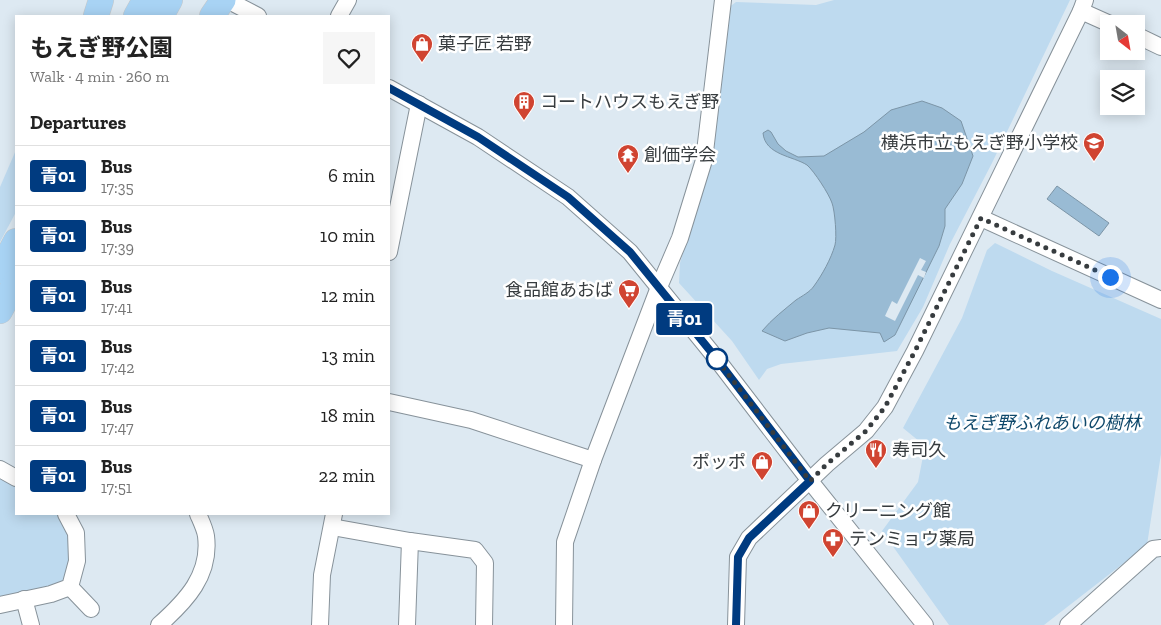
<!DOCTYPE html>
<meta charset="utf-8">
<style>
body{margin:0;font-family:"Zilla Slab","Noto Sans JP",serif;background:#f6f6f6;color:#222;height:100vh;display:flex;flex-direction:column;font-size:19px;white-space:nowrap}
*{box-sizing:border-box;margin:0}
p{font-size:16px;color:#767676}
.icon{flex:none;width:28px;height:28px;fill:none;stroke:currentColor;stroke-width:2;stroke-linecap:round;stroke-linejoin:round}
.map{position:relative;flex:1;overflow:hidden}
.details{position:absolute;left:15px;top:15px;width:375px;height:500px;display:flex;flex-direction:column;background:#fff;border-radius:0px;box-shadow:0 2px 12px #0003}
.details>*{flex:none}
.badge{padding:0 10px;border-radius:4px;font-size:18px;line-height:32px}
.needle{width:32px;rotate:149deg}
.fabs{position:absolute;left:1100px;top:15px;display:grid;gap:10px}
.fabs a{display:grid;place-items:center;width:45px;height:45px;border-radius:0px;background:#fff;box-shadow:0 2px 12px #0003;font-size:25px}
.you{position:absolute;width:25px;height:25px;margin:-12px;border:4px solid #fff;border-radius:50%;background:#1a73e8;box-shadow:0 0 0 8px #1a73e833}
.map>.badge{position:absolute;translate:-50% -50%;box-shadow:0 0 0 2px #fff}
h2{padding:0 15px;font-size:19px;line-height:45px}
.round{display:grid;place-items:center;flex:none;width:52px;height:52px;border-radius:0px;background:#f6f6f6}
.overview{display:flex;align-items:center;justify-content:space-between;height:85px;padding:0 15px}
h1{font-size:24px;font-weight:700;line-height:38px}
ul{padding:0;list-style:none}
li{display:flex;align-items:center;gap:15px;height:60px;padding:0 15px;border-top:1px solid #e0e0e0}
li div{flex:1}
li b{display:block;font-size:19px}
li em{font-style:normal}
li .badge{min-width:55px;font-weight:700;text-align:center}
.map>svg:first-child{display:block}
.green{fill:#bedaef}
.water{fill:#99bbd4;stroke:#7c95a7}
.pier{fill:#dde9f2}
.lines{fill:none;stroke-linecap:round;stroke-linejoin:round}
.minor-casing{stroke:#87929a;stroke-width:18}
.highway-casing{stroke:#c7c8c9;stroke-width:26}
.minor{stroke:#fff;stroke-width:16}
.highway{stroke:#a8d3f4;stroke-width:25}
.line-casing{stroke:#fff;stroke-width:11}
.line{stroke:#003b80;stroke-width:8}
.walk{stroke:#373c3f;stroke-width:5;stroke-dasharray:0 9}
.stop-dot{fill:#fff;stroke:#003b80;stroke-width:2.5}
.labels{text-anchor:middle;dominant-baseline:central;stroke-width:5;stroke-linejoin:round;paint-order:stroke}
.poi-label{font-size:18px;fill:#373c3f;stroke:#fff;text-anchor:start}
.park-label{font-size:18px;font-style:italic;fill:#10496b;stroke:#fff}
</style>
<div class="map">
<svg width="1161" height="625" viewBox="0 0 1161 625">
<rect width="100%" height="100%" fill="#dde9f2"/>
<g class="green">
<path d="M834,0H1070L992,163L950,244L923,307L897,351L781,364L767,369L759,380L732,341L679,283L680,263L713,158L728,8L736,2L816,5Z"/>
<path d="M16,150V212L0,242V187Z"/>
<path d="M995,243L1052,271L1161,319V454L1147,545L1044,625H949L882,531L918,482L925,446L903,428L962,318L987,250Z"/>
<path d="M0,479L16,487V514H58L59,515L68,537L71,563L65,583L0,605Z"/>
</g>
<g class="water">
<path d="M922,101L942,108L961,121L973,156L962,184L945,209V226L939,246L895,335L884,342L880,333L829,328L807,333L785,341L762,331C772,319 784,310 796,300C802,296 810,292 814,286C822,275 831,259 835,245C837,238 835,211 832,203C829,194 814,171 807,165C793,156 765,155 763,133L768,130L771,132L778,144L786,151L798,157L824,156L864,132L891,110Z"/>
<path d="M1057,186L1109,223L1099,236L1047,199Z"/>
</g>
<path class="pier" d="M920,258L926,261L921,270L926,272L924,278L918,275L895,321L885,316L892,301L897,304Z"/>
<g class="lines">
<g class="minor-casing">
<g id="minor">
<path d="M227,0L258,16"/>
<path d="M1081,11L1110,24"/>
<path d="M339,16L348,0"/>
<path d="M1136,35L1161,47"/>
<path d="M389,88L478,137L568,197L630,252L712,353L810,481L925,625"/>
<path d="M981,218L1161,300"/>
<path d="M389,252L419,104"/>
<path d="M389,402L471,420L593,460"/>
<path d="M0,469L16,478"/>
<path d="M332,527L410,541L475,550L485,563L484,625"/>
<path d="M70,587L91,609"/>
<path d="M24,599L31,625"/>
<path d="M0,605L51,594L70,587L77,561L76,533L66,514"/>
<path d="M159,625C186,601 211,575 206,536C205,529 201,521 198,514"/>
<path d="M320,625L322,575L334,514"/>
<path d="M407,625L410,541"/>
<path d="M564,625L565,542L593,460L659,287L680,238L704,160L723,0"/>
<path d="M736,625L738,557L749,538L827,464L866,431L885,407L915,351L1081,11L1085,0"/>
<path d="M1068,625L1153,549L1161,548"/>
</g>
</g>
<g class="highway-casing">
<g id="highway">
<path d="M96,16L101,0"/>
<path d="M136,16L145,0"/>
<path d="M161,16L170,0"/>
<path d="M212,16L223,0"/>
<path d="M0,271L16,241"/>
<path d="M0,311L16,281"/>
</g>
</g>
<use href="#minor" class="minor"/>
<use href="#highway" class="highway"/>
</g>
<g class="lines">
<g class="line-casing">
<path id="line" d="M389,88L478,137L568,197L630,252L712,353L810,481L749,538L738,557L736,625"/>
</g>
<use href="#line" class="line"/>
<path class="walk" d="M717,359L712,353L810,481L827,464L866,431L885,407L915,351L981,218L1110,277"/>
</g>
<defs>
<g id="shop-pin" transform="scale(1.125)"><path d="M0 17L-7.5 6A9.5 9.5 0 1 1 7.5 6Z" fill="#d04431" stroke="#fff"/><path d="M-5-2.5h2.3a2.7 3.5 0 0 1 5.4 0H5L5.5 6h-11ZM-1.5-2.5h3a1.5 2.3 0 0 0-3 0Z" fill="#fff"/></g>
<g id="building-pin" transform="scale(1.125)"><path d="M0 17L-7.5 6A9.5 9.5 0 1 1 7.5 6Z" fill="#d04431" stroke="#fff"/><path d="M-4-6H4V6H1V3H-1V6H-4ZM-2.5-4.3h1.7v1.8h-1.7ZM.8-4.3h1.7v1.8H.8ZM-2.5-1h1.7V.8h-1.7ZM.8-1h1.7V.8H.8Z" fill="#fff"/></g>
<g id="school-pin" transform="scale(1.125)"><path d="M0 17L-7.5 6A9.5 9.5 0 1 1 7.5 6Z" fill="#d04431" stroke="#fff"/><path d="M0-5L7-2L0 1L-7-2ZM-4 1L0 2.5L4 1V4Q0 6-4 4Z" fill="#fff"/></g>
<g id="temple-pin" transform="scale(1.125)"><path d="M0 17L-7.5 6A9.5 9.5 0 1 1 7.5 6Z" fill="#d04431" stroke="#fff"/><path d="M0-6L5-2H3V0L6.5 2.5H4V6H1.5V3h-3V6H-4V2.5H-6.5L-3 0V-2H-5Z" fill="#fff"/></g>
<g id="supermarket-pin" transform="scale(1.125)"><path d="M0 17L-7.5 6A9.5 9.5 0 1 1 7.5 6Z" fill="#d04431" stroke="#fff"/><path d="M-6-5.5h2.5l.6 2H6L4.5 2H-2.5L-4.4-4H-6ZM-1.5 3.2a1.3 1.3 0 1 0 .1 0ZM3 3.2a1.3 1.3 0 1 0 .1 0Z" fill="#fff"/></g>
<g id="restaurant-pin" transform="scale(1.125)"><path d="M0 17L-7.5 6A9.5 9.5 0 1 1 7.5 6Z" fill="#d04431" stroke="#fff"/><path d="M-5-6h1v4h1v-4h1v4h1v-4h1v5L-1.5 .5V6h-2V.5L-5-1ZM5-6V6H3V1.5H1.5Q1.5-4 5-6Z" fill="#fff"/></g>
<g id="pharmacy-pin" transform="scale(1.125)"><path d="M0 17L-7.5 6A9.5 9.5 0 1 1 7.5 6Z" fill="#d04431" stroke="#fff"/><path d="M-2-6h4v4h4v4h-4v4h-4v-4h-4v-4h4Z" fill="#fff"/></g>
</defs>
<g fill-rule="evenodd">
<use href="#shop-pin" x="422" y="44"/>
<use href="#building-pin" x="524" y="102"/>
<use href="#school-pin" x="1094" y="143"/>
<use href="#temple-pin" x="628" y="155"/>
<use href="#supermarket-pin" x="629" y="290"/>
<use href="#restaurant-pin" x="876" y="450"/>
<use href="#shop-pin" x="762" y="462"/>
<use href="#shop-pin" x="809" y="511"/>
<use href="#pharmacy-pin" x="833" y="539"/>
</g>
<circle class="stop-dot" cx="717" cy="359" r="10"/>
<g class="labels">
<g class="poi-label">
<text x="438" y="44">菓子匠 若野</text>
<text x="540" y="102">コートハウスもえぎ野</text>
<text x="1078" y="143" text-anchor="end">横浜市立もえぎ野小学校</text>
<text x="644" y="155">創価学会</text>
<text x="613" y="290" text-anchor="end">食品館あおば</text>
<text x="892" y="450">寿司久</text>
<text x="746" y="462" text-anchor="end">ポッポ</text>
<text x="825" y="511">クリーニング館</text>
<text x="849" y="539">テンミョウ薬局</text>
</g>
<g class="park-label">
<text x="1042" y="423">もえぎ野ふれあいの樹林</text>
</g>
</g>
</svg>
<div class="fabs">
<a><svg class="needle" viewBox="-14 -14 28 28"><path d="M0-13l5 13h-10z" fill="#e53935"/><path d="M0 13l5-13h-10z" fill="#767676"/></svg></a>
<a><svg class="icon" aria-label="layers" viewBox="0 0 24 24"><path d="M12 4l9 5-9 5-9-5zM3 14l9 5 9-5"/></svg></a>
</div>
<div class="you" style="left:1110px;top:277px"></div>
<b class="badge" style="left:684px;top:319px;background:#003b80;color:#fff">青01</b>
<section class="details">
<div class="overview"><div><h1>もえぎ野公園</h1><p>Walk · 4 min · 260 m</p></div><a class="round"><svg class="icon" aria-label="heart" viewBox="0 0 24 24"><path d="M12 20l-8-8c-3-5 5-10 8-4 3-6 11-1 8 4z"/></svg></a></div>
<h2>Departures</h2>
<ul>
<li><span class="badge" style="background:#003b80;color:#fff">青01</span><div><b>Bus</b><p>17:35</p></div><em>6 min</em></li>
<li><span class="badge" style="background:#003b80;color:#fff">青01</span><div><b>Bus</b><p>17:39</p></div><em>10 min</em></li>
<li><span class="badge" style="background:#003b80;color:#fff">青01</span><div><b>Bus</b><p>17:41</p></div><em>12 min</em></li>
<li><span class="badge" style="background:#003b80;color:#fff">青01</span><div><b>Bus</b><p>17:42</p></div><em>13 min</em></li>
<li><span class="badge" style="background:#003b80;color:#fff">青01</span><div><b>Bus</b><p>17:47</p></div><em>18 min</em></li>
<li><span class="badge" style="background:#003b80;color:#fff">青01</span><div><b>Bus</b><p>17:51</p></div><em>22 min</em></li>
</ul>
</section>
</div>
